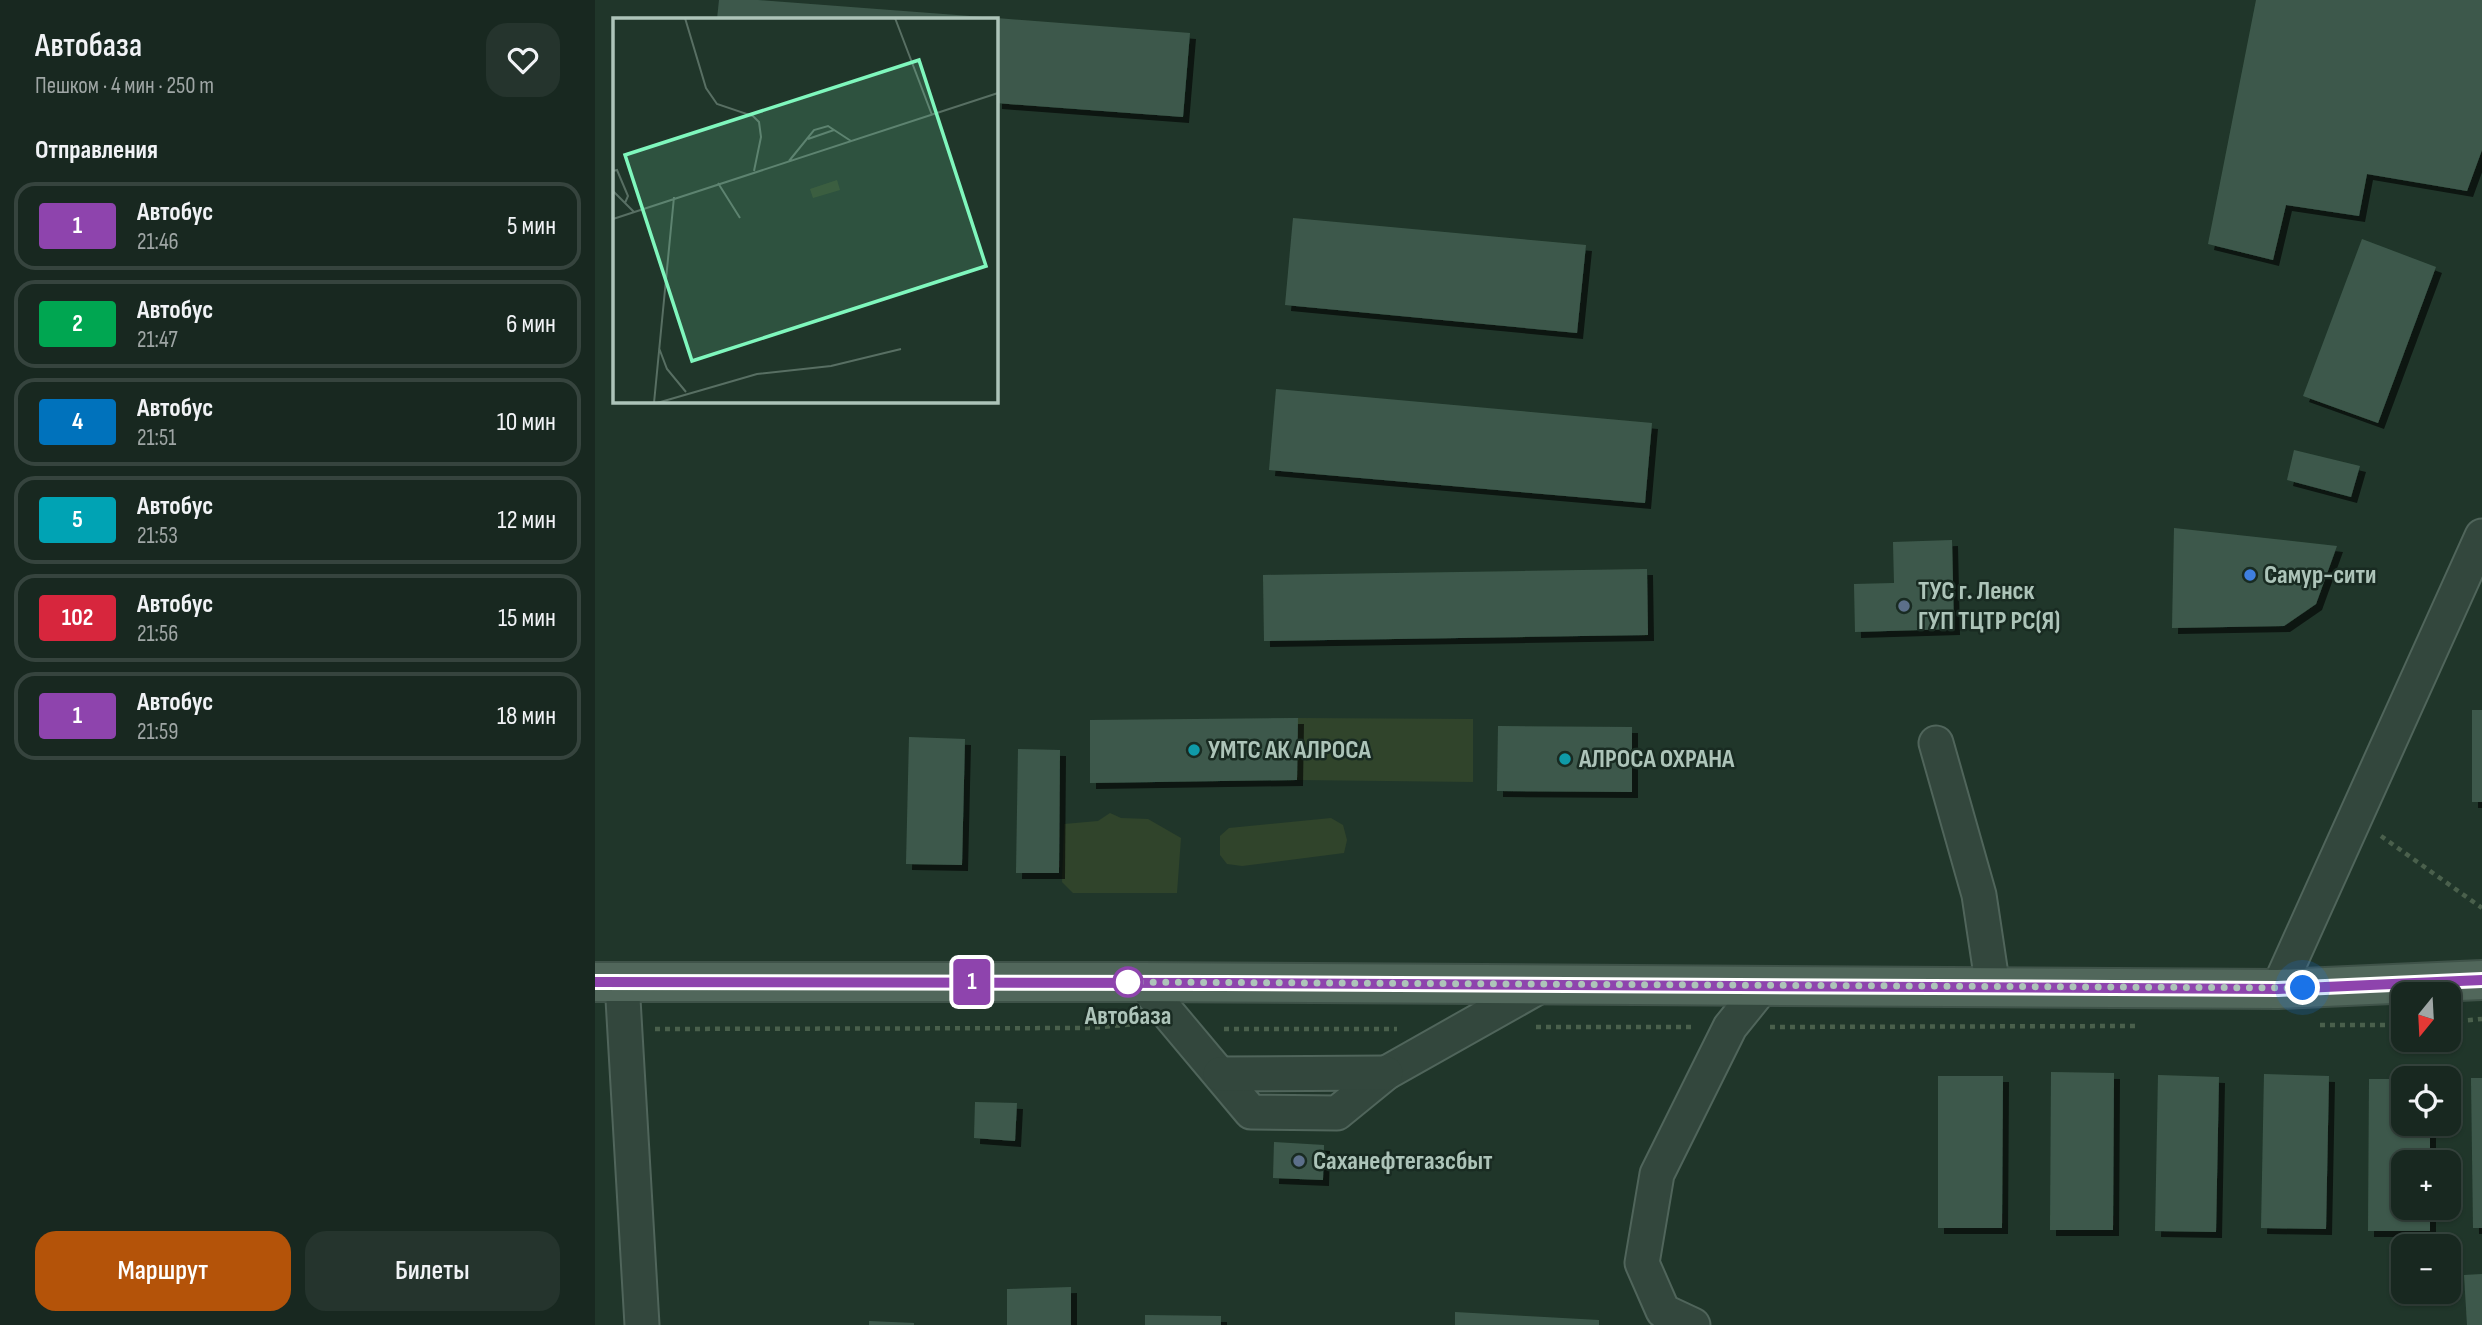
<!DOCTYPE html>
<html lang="ru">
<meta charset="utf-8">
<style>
body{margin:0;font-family:"Sofia Sans Condensed",sans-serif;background:#25342d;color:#f1f3f6;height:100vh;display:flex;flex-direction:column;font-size:26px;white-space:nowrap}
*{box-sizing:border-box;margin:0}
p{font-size:23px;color:#9fa6a5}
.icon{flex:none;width:38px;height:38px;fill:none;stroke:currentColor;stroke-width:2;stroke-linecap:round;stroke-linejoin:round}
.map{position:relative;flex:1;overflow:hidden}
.side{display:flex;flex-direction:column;background:#182820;width:595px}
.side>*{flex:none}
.badge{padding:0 14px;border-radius:5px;font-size:24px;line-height:46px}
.needle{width:46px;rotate:198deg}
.tools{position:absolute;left:1796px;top:982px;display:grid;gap:14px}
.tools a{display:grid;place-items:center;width:70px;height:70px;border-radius:14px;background:#182820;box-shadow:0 2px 5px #0004,0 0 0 2px #36443e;font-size:35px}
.you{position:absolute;width:35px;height:35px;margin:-18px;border:5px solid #fff;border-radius:50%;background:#1a73e8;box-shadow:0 0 0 10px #1a73e833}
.map>.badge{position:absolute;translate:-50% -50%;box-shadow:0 0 0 4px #fff}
h2{padding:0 35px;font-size:26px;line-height:63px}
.round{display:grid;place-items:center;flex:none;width:74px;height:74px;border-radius:21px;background:#25342d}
.overview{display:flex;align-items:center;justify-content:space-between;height:119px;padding:0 35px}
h1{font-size:33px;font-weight:600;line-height:52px}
.action{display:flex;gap:14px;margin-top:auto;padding:14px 35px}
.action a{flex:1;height:80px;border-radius:21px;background:#b45309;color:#fff;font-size:28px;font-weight:600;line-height:80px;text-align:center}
.action a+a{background:#25342d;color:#f1f3f6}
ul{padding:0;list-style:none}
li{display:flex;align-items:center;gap:21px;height:88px;margin:0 14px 10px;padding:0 21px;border:4px solid #36443e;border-radius:21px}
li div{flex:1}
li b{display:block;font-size:26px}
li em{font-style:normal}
li .badge{min-width:77px;font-weight:700;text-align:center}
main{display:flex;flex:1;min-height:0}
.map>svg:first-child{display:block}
.green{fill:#30442b}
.building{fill:#3d594b;filter:url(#shadow)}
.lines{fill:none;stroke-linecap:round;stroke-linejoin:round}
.minor-casing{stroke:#50655b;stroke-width:37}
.major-casing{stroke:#3f5349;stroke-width:42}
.path{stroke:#4a604c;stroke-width:4.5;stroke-dasharray:5 5;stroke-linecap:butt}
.minor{stroke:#33473d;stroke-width:33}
.major{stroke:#51675b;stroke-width:38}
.line-casing{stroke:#fff;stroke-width:16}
.line{stroke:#8e44ad;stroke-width:10}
.walk{stroke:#adc4b9;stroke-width:7;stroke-dasharray:0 12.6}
.shop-dot{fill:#3f7fe0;stroke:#192b22;stroke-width:2.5}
.service-dot{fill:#5c6f8a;stroke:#192b22;stroke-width:2.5}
.culture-dot{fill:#0f9aa8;stroke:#192b22;stroke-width:2.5}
.stop-dot{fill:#fff;stroke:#8e44ad;stroke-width:3.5}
.labels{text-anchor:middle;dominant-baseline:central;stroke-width:5;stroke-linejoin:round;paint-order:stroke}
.poi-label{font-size:26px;font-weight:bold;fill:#adc4b9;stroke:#192b22;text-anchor:start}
.stop-label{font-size:26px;font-weight:bold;fill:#adc4b9;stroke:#192b22}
.inset-road{fill:none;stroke:#586f63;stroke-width:2}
.view{fill:#7ff7bd;fill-opacity:0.15;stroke:#7ff7bd;stroke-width:3.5}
.inset-edge{fill:none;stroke:#adc4b9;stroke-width:3.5}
</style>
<main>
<section class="side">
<div class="overview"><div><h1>Автобаза</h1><p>Пешком · 4 мин · 250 m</p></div><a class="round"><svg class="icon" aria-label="heart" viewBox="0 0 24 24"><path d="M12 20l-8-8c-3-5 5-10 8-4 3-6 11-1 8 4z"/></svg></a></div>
<h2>Отправления</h2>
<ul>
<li><span class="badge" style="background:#8e44ad;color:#fff">1</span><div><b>Автобус</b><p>21:46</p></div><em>5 мин</em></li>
<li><span class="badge" style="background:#00a651;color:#fff">2</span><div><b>Автобус</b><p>21:47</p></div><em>6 мин</em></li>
<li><span class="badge" style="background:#0072bc;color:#fff">4</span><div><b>Автобус</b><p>21:51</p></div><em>10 мин</em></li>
<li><span class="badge" style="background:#00a3b4;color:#fff">5</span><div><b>Автобус</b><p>21:53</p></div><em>12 мин</em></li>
<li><span class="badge" style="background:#d7263d;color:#fff">102</span><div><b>Автобус</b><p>21:56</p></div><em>15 мин</em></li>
<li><span class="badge" style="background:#8e44ad;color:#fff">1</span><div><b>Автобус</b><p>21:59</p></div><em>18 мин</em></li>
</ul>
<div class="action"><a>Маршрут</a><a>Билеты</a></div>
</section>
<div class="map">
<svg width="1887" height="1325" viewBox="0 0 1887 1325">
<defs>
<filter id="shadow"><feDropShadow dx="6" dy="6" stdDeviation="0" flood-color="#0009"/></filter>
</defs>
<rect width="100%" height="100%" fill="#20362a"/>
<g class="green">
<path d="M703,718L878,719V782L702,780Z"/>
<path d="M515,813L526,818L553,819L586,838L582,893H478L467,882L469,824L503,821Z"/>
<path d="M736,818L748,825L752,840L749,853L647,866L632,864L625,855V836L634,828Z"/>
</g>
<g class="building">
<path d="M124,0H163L388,17V19H122Z"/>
<path d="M1661,0H1887V150L1872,191L1772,174L1764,216L1691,205L1678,260L1613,244Z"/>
<path d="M401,18L595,33L588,117L401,103Z"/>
<path d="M698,218L991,245L982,333L690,305Z"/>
<path d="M1767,239L1841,267L1783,423L1708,396Z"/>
<path d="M681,389L1057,423L1050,503L674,470Z"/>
<path d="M1699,450L1765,466L1756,497L1692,480Z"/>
<path d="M1579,528L1742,546L1721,604L1689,626L1577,628Z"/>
<path d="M1357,540L1359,629L1260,632L1259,584L1299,583L1298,542Z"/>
<path d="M1052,569L1053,635L669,641L668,575Z"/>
<rect x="1877" y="710" width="10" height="92"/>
<path d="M703,718L702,780L495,783V720Z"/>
<path d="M903,726L1037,727V792L902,791Z"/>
<path d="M314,737L370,739L367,865L311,864Z"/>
<path d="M423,749L465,750L464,873H421Z"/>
<path d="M1456,1072L1519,1073L1518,1230H1455Z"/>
<path d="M1669,1074L1734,1076L1731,1229L1666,1228Z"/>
<path d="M1563,1075L1624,1077L1621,1232L1560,1231Z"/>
<path d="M1343,1076H1408L1407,1228H1343Z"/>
<path d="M1876,1078H1887V1228H1878Z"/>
<path d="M1774,1079H1808V1124H1835V1162H1808V1208H1835V1231H1773Z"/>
<path d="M380,1102L422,1103L420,1141L379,1138Z"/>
<path d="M679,1142L729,1145L728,1180L678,1178Z"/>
<path d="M1887,1274V1325H1872L1869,1275Z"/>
<path d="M476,1287V1325H412V1289Z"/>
<path d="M860,1312L1004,1320V1325H860Z"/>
<path d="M550,1315L626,1316V1325H550Z"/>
<path d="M274,1321L319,1323V1325H274Z"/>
</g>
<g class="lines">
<g class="minor-casing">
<g id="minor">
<path d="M1341,743L1384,895L1398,988"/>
<path d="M27,982L47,1325"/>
<path d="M547,982L656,1112L742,1113L791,1073L947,985"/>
<path d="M1683,989L1887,536"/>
<path d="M625,1074L791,1073"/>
<path d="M1098,1325L1068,1311L1047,1263L1062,1174L1135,1027L1168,986"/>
</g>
</g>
<g class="major-casing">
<path id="major" d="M0,982H547L1683,989L1887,980"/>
</g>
<g class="path">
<path d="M1786,836L1887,908"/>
<path d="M1853,1022L1887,1019"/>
<path d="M1725,1025H1808"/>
<path d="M941,1027H1100"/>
<path d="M1175,1027L1541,1026"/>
<path d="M60,1029L495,1028L541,1024"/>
<path d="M629,1029H802"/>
</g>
<use href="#minor" class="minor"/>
<use href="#major" class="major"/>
</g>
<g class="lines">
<g class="line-casing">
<path id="line" d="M0,982L627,983L1683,989L1887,980"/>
</g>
<use href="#line" class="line"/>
<path class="walk" d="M533,982L1708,988"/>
</g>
<circle class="shop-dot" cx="1655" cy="575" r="7"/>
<g class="service-dot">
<circle cx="1309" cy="606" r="7"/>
<circle cx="704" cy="1161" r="7"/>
</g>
<g class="culture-dot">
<circle cx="599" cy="750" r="7"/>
<circle cx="970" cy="759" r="7"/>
</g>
<circle class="stop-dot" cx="533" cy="982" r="14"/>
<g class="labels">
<g class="poi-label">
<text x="1669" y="575">Самур-сити</text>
<text x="1323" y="591">ТУС г. Ленск<tspan x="1323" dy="30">ГУП ТЦТР РС(Я)</tspan></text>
<text x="613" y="750">УМТС АК АЛРОСА</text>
<text x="984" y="759">АЛРОСА ОХРАНА</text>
<text x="718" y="1161">Саханефтегазсбыт</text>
</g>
<g class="stop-label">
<text x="533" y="1016">Автобаза</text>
</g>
</g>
<g transform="translate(18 18)">
<rect width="385" height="385" fill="#20362a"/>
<path d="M224,162L227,172L200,180L197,171Z" fill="#30442b"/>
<path class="inset-road" d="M72,0L93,70L104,86L140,98L146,104L148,119L141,153M282,0L319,97M195,121L221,112M176,143L201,112L215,108L238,123M0,153L4,152L15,178L12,185M105,165L127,200M0,173L21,194M0,201L385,75M46,330L54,351L73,374M41,385L61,179M44,385L144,356L218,348L288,331"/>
<path class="view" d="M306,42L373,248L79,343L12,137Z"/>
<rect width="385" height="385" class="inset-edge"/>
</g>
</svg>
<div class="tools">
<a><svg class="needle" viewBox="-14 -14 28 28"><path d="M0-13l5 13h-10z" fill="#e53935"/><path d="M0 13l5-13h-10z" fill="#9fa6a5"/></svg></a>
<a><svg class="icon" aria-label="locate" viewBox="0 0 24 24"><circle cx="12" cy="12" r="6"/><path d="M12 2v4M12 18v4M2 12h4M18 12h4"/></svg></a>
<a>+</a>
<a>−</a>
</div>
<div class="you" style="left:1708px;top:988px"></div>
<b class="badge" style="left:377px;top:982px;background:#8e44ad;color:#fff">1</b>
</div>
</main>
